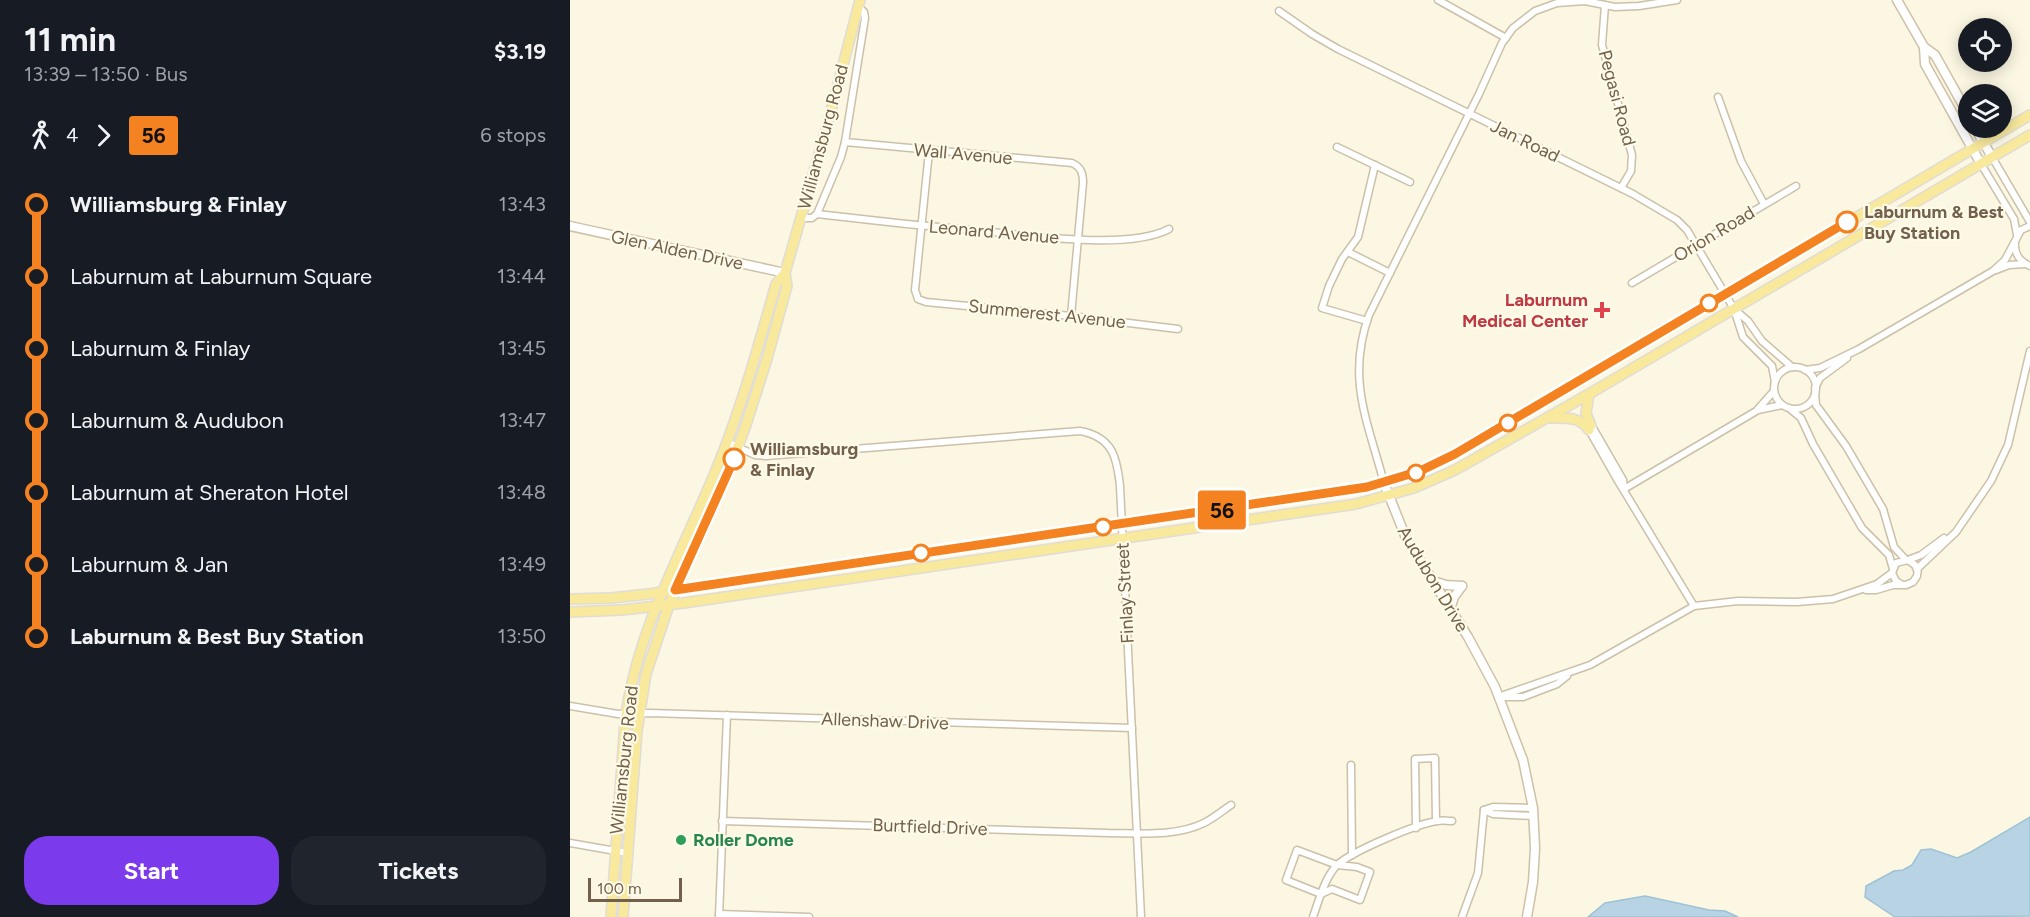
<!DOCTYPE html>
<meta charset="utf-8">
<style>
body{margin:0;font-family:Figtree,sans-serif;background:#20242c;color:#f1f3f6;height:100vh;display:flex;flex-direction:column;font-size:22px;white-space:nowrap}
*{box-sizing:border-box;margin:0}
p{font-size:20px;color:#9ea1a6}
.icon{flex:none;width:33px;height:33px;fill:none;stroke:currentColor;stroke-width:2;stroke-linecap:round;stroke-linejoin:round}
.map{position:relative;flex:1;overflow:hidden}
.side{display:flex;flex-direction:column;background:#171b24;width:570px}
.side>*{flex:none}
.badge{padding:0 12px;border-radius:4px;font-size:21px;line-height:39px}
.buttons{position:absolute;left:1388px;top:18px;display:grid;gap:12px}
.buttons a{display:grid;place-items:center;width:54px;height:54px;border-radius:50%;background:#171b24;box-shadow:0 3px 15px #0003;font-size:30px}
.scale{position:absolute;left:18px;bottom:15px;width:94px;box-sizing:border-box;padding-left:6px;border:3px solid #72604a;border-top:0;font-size:16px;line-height:21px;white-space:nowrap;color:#72604a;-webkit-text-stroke:4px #fefae8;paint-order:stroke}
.map>.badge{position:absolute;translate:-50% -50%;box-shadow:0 0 0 3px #fff}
.legs{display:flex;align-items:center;gap:9px;height:66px;padding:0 24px;font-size:20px}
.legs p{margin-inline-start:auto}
.summary{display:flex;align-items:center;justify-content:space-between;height:102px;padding:0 24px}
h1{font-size:33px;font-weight:700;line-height:45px}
.cta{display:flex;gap:12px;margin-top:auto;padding:12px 24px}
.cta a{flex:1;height:69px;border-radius:24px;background:#7c3aed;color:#fff;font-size:24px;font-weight:700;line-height:69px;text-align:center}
.cta a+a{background:#20242c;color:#f1f3f6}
ul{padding:0 24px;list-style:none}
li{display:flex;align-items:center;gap:21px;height:72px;font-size:22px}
li i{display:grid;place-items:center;width:9px;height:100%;margin:0 8px;background:currentColor}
li i::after{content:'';width:15px;height:15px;margin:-8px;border:4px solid;border-radius:50%;background:#171b24}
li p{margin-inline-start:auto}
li:first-child i{background:linear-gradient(#0000 50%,currentColor 0)}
li:last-child i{background:linear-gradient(currentColor 50%,#0000 0)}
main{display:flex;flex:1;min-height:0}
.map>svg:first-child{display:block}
.water{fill:#b8d4e4;stroke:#9ec1d5;stroke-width:1.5}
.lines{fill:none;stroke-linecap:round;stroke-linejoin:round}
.street-casing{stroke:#ccc0a9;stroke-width:9}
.secondary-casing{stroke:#cfc1a8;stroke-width:11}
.primary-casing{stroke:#e0dcd7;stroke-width:12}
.street{stroke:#fff;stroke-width:6}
.secondary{stroke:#fff;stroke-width:8}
.primary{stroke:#f8e99c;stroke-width:9}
.line-1-casing{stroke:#fff;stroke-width:14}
.line-1{stroke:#f58220;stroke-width:9}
.stop-1-dot{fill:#fff;stroke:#f58220;stroke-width:3}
.health-dot{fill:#e0444e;stroke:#fefae8;stroke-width:2}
.leisure-dot{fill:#2e9e5b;stroke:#fefae8;stroke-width:2}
.labels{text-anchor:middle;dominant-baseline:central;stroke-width:4.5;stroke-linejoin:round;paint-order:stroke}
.street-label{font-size:18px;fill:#72604a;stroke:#fefae8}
.stop-label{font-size:18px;font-weight:bold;fill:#72604a;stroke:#fefae8;text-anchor:start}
.health-label{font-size:18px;font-weight:bold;fill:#be3a42;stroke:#fefae8;text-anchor:end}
.leisure-label{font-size:18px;font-weight:bold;fill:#27864d;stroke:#fefae8;text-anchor:start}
</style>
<main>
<section class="side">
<div class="summary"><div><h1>11 min</h1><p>13:39 – 13:50 · Bus</p></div><b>$3.19</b></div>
<div class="legs"><svg class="icon" aria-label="walk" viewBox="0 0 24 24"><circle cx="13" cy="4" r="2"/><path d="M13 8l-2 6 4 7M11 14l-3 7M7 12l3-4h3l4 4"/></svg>4<svg class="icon" aria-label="forward" viewBox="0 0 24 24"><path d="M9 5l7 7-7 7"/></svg><b class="badge" style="background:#f58220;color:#111">56</b><p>6 stops</p></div>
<ul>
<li><i style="color:#f58220"></i><b>Williamsburg &amp; Finlay</b><p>13:43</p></li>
<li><i style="color:#f58220"></i><span>Laburnum at Laburnum Square</span><p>13:44</p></li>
<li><i style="color:#f58220"></i><span>Laburnum &amp; Finlay</span><p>13:45</p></li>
<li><i style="color:#f58220"></i><span>Laburnum &amp; Audubon</span><p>13:47</p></li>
<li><i style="color:#f58220"></i><span>Laburnum at Sheraton Hotel</span><p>13:48</p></li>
<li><i style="color:#f58220"></i><span>Laburnum &amp; Jan</span><p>13:49</p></li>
<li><i style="color:#f58220"></i><b>Laburnum &amp; Best Buy Station</b><p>13:50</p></li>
</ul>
<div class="cta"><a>Start</a><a>Tickets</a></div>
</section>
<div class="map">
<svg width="1460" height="917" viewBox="0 0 1460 917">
<rect width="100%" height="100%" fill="#fbf7e2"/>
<g class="water">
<path d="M1460,817V916L1325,917L1295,897L1296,886L1324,871L1333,870L1342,865L1351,850L1361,849L1387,858L1401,852Z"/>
<path d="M1075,896L1139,910L1155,911L1168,917H1018L1035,903Z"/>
</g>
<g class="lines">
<g class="street-casing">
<g id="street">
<path d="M868,0L936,38"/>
<path d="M1035,5L1032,45L1062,155L1061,171L1051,188"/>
<path d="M709,11L742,34L768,49L1063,194L1107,220L1117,230L1164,309L1173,337L1202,366L1205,382"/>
<path d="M1148,97L1171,161L1194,204"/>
<path d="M275,142L502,163C511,167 513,173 513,183L501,316"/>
<path d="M767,147L840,182"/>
<path d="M359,151L345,290L348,299L356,302L501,316L608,329"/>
<path d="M1422,157L1460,222"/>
<path d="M1411,164L1444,219L1447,235"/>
<path d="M247,214C305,221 363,227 421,232C467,236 559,250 599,229"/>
<path d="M230,218H242L247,214L271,157L275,142L295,18L294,12L288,6"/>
<path d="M1445,242C1444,254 1449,261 1460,266"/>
<path d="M778,252L820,273"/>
<path d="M1426,270L1439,265L1456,264"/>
<path d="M1062,283L1226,186"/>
<path d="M1165,310L1178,321L1192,341L1222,367"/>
<path d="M797,321L752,308L759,286L772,259L788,237L805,165"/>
<circle cx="1225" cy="388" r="21"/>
<path d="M1235,370L1250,368L1289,349L1423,271L1435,260L1451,230L1460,226"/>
<path d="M1245,388L1250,378L1277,358"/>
<path d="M1245,392L1246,405L1276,446L1313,509L1324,547L1336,560"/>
<path d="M1219,408L1231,418L1243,444L1292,528L1319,555L1323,569"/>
<path d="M1188,409L1204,391"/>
<path d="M1023,428L1053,480L1054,488"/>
<path d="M1019,430L1048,481L1124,606"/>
<path d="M157,442L185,455L196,456L510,431C543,437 547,458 550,486L571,917"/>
<path d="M814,483C798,422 776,379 799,315L909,94L932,43L943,28L965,11L987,3L1015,1L1045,7L1069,6L1107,0"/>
<path d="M1054,489L1188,410L1212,405"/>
<path d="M1338,560L1351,555L1374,538"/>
<path d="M1331,584L1326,581L1322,573L1326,563L1338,560L1345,565L1347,570"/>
<path d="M1296,590H1306L1323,585H1336L1343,582L1347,576L1348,568L1386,532L1421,481L1438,445L1460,351"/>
<path d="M928,697L1020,665L1124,606L1168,601L1227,602L1263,599L1307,584L1322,573"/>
<path d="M935,697H953L987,684L997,676"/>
<path d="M0,706L48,714L80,713L562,728"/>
<path d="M781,765L782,855"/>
<path d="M914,810L923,814L963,816"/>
<path d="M914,810L923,807L963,808"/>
<path d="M152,821L538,833C569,833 605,837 634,823C644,818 652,811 661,805"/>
<path d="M846,828L845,759L865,758L866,821"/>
<path d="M0,843L57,853"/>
<path d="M727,850L767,865L787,867L800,872L790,900L762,889L751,894L716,880Z"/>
<path d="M149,914L239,917"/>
<path d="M149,917L157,715"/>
<path d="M743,917C749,900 754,880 766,866C780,852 848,823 868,821C872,820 877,821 882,821"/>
<path d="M892,917L908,873L914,810"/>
</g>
</g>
<g class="secondary-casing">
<g id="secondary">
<path d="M1327,0L1354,47L1365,55L1398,114"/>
<path d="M1354,47L1355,64L1411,164"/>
<path d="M1405,128L1422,157"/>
<path d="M0,226L215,273"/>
<path d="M814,483L836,538L898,637L925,687L953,760L963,808L965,848L963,882L957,917"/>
<path d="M863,581L876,585L892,586"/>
<path d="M880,609L884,597L892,586"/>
</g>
</g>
<g class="primary-casing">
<g id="primary">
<path d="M1019,394L1016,413L1021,426"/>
<path d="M980,418C996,418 1009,416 1019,430"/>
<path d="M0,599L41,598L79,594L797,487L839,475L885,454L1460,115"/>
<path d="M0,612L52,610L114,603L786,504L844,488L885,470L1019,394L1460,135"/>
<path d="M41,917L55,722C66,631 112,553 146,470C171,410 188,347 206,284L215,273L257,126L290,0"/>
<path d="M53,917L67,731L76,674L99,605L156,479L176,425L197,359L217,286L215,273"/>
</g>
</g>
<use href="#street" class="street"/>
<use href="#secondary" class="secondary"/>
<use href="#primary" class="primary"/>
</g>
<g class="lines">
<g class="line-1-casing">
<path id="line-1" d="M164,459L105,590L797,487L850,471L885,454L1277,222"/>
</g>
<use href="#line-1" class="line-1"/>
</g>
<g class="stop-1-dot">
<circle cx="1277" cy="222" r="10"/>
<circle cx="1139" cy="303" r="8"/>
<circle cx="938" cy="423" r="8"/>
<circle cx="164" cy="459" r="10"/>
<circle cx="846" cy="473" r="8"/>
<circle cx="533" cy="527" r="8"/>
<circle cx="351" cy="553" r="8"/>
</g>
<path class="health-dot" d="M1029 301h6v6h6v6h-6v6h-6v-6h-6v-6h6z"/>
<circle class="leisure-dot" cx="111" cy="840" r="6"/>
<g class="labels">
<g class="street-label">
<text transform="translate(1047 98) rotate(75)">Pegasi Road</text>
<text transform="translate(253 137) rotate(-75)">Williamsburg Road</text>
<text transform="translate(955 141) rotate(26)">Jan Road</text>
<text transform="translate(393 154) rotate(5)">Wall Avenue</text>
<text transform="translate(424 232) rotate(5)">Leonard Avenue</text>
<text transform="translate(1144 234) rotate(-31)">Orion Road</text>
<text transform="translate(107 250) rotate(12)">Glen Alden Drive</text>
<text transform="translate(477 314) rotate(6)">Summerest Avenue</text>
<text transform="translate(863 579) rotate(59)">Audubon Drive</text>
<text transform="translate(555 593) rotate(-93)">Finlay Street</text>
<text transform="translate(315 721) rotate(2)">Allenshaw Drive</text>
<text transform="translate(54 760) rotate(-84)">Williamsburg Road</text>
<text transform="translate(360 827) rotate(2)">Burtfield Drive</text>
</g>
<g class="stop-label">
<text x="1294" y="212">Laburnum &amp; Best<tspan x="1294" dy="21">Buy Station</tspan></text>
<text x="180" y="449">Williamsburg<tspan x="180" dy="21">&amp; Finlay</tspan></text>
</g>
<g class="health-label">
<text x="1018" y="300">Laburnum<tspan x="1018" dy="21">Medical Center</tspan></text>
</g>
<g class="leisure-label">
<text x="123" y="840">Roller Dome</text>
</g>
</g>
</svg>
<div class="buttons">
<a><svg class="icon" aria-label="locate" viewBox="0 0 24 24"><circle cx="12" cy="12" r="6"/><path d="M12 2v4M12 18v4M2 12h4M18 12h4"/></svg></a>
<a><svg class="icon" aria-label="layers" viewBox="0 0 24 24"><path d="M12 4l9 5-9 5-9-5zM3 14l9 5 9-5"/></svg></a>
</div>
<div class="scale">100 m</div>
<b class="badge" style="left:652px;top:510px;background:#f58220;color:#111">56</b>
</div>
</main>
